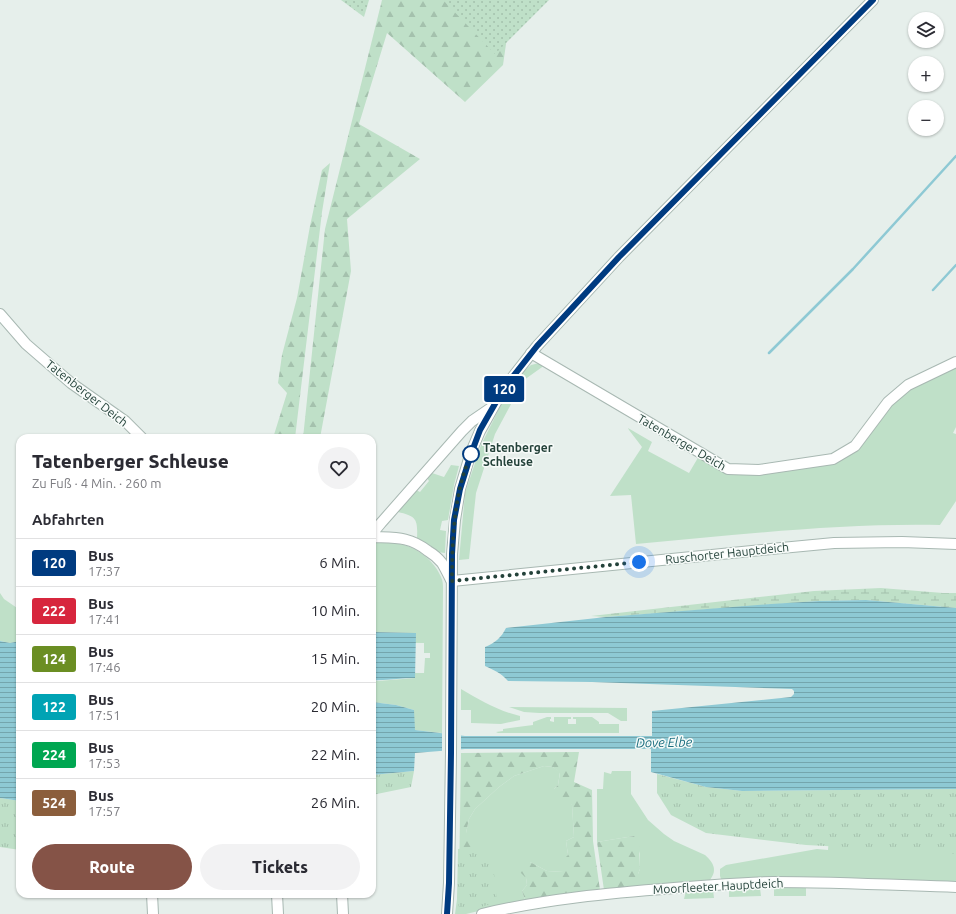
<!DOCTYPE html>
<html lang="de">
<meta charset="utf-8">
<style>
body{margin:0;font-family:Ubuntu,sans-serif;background:#f2f2f3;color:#2b2b33;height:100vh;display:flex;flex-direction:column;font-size:15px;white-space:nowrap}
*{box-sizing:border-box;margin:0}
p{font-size:13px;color:#7c7c81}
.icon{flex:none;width:22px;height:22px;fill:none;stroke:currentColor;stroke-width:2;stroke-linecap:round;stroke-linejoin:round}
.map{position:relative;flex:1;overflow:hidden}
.side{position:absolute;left:16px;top:434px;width:360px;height:464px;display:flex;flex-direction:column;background:#fff;border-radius:12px;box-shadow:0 1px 3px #0004}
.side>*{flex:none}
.badge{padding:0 8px;border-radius:3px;font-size:14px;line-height:26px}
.tools{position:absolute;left:908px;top:12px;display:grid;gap:8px}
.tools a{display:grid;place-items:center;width:36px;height:36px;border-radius:50%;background:#fff;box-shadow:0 1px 3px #0004;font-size:20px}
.you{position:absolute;width:20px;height:20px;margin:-10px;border:3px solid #fff;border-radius:50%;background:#1a73e8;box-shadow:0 0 0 6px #1a73e833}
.map>.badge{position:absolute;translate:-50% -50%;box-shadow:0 0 0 2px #fff}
h2{padding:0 16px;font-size:15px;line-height:36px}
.round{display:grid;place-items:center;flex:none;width:42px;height:42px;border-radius:21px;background:#f2f2f3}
.overview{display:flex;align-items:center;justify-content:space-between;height:68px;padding:0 16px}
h1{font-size:19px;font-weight:800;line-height:30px}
.primary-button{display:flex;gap:8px;margin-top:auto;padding:8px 16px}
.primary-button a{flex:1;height:46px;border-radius:24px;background:#855347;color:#fff;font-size:16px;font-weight:800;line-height:46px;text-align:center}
.primary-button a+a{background:#f2f2f3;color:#2b2b33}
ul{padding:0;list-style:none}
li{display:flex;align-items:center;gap:12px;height:48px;padding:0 16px;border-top:1px solid #e1e1e2}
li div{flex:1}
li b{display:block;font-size:15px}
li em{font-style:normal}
li .badge{min-width:44px;font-weight:700;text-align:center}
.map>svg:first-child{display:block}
.grass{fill:#bfe0c8}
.forest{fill:url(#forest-firs)}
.wetland{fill:url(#wetland-marsh)}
.park{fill:url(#park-tufts)}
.garden{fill:url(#garden-dots)}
.water{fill:url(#water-rules)}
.pier{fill:#e6efeb}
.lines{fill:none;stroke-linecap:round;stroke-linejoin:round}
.stream{stroke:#8ec9d4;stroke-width:2.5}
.minor-casing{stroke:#a8b8b2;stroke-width:12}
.minor{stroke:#fff;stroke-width:10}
.line-casing{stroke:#fff;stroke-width:9}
.line{stroke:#003b80;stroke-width:6}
.walk{stroke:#24423a;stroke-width:4;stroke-dasharray:0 7.2}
.stop-dot{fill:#fff;stroke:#003b80;stroke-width:2}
.labels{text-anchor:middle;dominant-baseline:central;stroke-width:3;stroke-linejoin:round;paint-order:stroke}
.street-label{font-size:12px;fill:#24423a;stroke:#f7fbf9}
.stop-label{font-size:12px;font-weight:bold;fill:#24423a;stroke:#f7fbf9;text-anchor:start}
.water-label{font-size:13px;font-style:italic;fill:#1c6f80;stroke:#f7fbf9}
</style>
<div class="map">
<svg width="956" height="914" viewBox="0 0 956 914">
<defs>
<pattern id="forest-firs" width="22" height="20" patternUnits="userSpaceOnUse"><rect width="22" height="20" fill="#bfe0c8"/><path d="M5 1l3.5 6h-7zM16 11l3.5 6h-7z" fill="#a4c1ad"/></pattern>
<pattern id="wetland-marsh" width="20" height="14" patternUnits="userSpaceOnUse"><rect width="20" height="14" fill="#bfe0c8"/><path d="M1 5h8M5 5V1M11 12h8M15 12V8" fill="none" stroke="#a4c1ad"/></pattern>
<pattern id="park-tufts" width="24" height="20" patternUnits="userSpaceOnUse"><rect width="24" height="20" fill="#bfe0c8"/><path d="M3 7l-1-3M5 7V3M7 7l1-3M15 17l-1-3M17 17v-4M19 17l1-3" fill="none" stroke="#a4c1ad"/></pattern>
<pattern id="garden-dots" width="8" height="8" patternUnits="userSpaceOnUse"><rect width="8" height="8" fill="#bfe0c8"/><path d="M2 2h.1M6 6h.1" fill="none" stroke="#a4c1ad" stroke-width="1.8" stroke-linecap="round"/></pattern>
<pattern id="water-rules" width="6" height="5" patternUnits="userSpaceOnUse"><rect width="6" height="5" fill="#8ec9d4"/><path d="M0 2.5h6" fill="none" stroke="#74a5ad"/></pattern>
</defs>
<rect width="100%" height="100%" fill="#e6efeb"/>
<g class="grass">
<path d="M539,363L545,365L524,380L495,434L476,493L469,559L459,560L465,493L481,445L503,401L521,374L531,365Z"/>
<path d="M956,366V427L953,433L956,434V501L940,525C838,523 737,535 636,544L631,495L610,496L642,447L629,430L628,428L652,442L648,451L689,473L699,456L726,471L832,464L891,404L911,388Z"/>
<path d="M451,465L459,466L454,485L448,520L442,521L440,530L446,531L445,553L437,552L417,538C418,519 416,516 398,512L416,490L420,492L429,481L427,478L432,473L444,477Z"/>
<path d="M372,542C382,543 393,542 404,545C419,549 435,562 441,577C443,581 443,585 443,589L442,732V733L414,730V710L396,705L372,702V680L378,681L415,678V673H424L425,658H430V653H424V643H415V633L372,632Z"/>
<path d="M0,593L4,599L20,610V641L10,643L0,641Z"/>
<path d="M461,689C480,700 498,711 520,716V720L501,724L471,723V710H461Z"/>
<path d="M509,707L627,708V721H621L608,713H539L524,712Z"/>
<path d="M547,717H551V719H550V721L554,722V717H571V719H568V724H576V719H573V717H592L599,722V724H619V733H498L496,732L503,731V729L533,725V722Z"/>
<path d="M544,766L553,767L560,772L558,785L554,789L572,805L574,837L566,841L568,855L563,872L547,871L530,862L526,878L527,885L522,891L525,900L466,914H455L466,833L469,819L475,809L499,787L514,776Z"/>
<path d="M612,771H631V794L648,820L664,834L674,841L705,855C714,863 718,871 709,881L638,887V874L640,869V854L634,836L597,842V789H603L604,772L611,774Z"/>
<path d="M829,836L956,844V883L725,880L721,879L720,876V869L726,865L817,849L828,850Z"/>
<path d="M759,887L760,888L761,896L729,897V890L730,888Z"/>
<path d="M775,887H806V896H774V888Z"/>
<path d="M713,890L714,898L684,899L686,891Z"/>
</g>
<g class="forest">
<path d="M382,0H448L507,37L503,65L465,102L387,33L359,124L420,159L347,219L351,271L320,438H303L325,229Z"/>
<path d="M330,163L322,212L295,438H273L287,393L278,383L282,355L297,298L310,226L322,170Z"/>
<path d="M579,752L574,782L592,790L593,841L600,890L525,900L522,891L527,885L526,878L518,870L520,861L530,862L547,871L563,872L560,863L568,855L566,841L574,837L572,805L558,800L553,794L554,789L558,785L560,773L553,767L544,766L514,776L499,787L475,809L469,819L466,833L475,852L459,882L461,753Z"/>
<path d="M634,836L639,842L640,869L638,874V887L604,890L597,842Z"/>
</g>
<path class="wetland" d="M881,588L943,593H956V608L866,600L819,601L606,617L591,616L814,591Z"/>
<g class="park">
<path d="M414,771L411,787L372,795V775Z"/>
<path d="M657,774L706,787L742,791L956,789V854L923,851L806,845L706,833L671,815L657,793Z"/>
<path d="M0,798L20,801V850L0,847Z"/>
<path d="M465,848H479L485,858L493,864L497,902L481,907H459L457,899L458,849Z"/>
</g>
<g class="garden">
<path d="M341,0H369L364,17Z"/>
<path d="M443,0H549L495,54Z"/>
</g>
<g class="water">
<path d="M866,600L956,608V789L742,791L706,787L651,772V749H465L415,753L414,771L372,775V702L396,705L414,710L415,730L465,736H652V711L791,697L794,694V691L792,689L592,682L508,681C501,673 494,670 485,666V647C495,643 501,638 506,628L606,617L771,604L819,601Z"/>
<path d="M372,632L416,633L415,678C401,678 386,681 372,680Z"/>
<path d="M0,641L10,643L20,641V801L0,798Z"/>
</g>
<path class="pier" d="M442,732L461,733V751L442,753Z"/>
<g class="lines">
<g class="stream">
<path d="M933,290L956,265"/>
<path d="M769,353L853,269L956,156"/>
</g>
<g class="minor-casing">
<g id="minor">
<path d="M0,314L26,344L71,383L125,421L142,438"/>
<path d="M531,353L728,469L759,470L833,459L855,446L888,402L908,385L956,362"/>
<path d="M372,537C395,538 409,536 428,551C433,554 438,558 442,563C445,568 448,574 451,580"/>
<path d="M373,537L376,529L381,523L462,431L472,421L491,408"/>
<path d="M452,581L771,549L834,543L902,542L956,544"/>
<path d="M152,894L153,914"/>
<path d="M277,894L278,914"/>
<path d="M342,894L343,914"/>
<path d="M447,914L449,883L451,753L452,554L455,520L460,489L471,452L480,431L504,388L537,346L619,257L873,0"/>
<path d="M482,914C545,899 610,893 674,888C708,886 741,882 774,882C835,882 895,885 956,887"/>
</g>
</g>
<use href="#minor" class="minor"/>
</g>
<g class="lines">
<g class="line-casing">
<path id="line" d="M447,914L449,883L451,753L452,554L454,520L460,489L471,454L480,430L504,388L537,346L619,257L873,0"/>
</g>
<use href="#line" class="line"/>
<path class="walk" d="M471,454C454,492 452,540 452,581L639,562"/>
</g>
<circle class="stop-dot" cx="471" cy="454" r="8"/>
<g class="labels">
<g class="street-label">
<text transform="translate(87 393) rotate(38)">Tatenberger Deich</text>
<text transform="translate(682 442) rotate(30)">Tatenberger Deich</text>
<text transform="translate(727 553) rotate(-6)">Ruschorter Hauptdeich</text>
<text transform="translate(718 886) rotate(-3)">Moorfleeter Hauptdeich</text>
</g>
<g class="stop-label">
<text x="483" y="447">Tatenberger<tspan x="483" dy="14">Schleuse</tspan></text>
</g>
<g class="water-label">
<text transform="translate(664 742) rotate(-1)">Dove Elbe</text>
</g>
</g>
</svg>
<div class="tools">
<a><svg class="icon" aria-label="layers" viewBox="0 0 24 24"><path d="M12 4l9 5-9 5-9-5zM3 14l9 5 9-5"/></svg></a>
<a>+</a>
<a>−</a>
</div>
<div class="you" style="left:639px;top:562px"></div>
<b class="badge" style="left:504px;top:389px;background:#003b80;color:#fff">120</b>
<section class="side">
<div class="overview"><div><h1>Tatenberger Schleuse</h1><p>Zu Fuß · 4 Min. · 260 m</p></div><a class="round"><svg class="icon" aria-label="heart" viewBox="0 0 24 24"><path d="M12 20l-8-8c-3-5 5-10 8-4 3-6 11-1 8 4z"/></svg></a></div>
<h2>Abfahrten</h2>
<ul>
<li><span class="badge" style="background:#003b80;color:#fff">120</span><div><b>Bus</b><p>17:37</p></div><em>6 Min.</em></li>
<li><span class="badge" style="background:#d7263d;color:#fff">222</span><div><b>Bus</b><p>17:41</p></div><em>10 Min.</em></li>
<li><span class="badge" style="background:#6b8e23;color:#fff">124</span><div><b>Bus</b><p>17:46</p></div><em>15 Min.</em></li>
<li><span class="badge" style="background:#00a3b4;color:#fff">122</span><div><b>Bus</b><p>17:51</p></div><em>20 Min.</em></li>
<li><span class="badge" style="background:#00a651;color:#fff">224</span><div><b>Bus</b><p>17:53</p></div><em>22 Min.</em></li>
<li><span class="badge" style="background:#8b5e3c;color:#fff">524</span><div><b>Bus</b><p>17:57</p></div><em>26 Min.</em></li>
</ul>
<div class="primary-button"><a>Route</a><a>Tickets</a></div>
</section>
</div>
